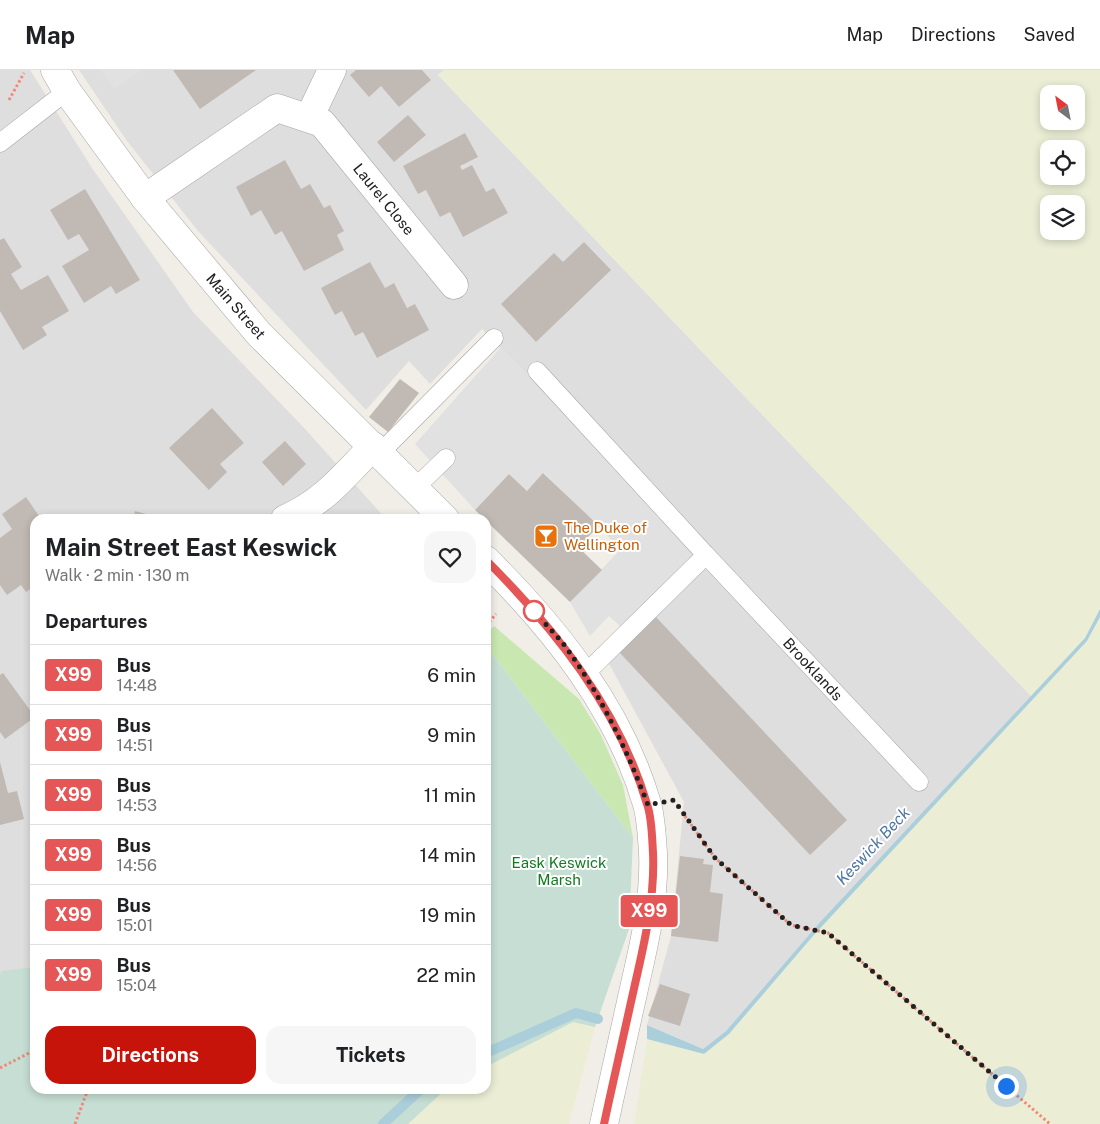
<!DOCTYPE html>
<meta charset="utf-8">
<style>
body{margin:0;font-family:"Public Sans",sans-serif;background:#f6f6f6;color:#202124;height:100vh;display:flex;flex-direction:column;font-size:19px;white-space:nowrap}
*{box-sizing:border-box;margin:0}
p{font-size:16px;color:#757577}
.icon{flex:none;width:28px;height:28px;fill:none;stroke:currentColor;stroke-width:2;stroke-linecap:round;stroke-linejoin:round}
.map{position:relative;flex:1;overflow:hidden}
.drawer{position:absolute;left:30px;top:444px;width:461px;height:580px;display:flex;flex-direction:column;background:#fff;border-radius:15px;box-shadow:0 2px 8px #0003}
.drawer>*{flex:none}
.badge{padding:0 10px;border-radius:4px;font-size:18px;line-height:32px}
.needle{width:32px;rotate:328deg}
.tools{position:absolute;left:1040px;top:15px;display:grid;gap:10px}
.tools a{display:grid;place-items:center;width:45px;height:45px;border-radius:10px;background:#fff;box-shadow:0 2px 8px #0003;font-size:25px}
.you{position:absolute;width:25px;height:25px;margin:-12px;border:4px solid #fff;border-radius:50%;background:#1a73e8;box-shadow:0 0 0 8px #1a73e833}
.map>.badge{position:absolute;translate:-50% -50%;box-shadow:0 0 0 2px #fff}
h2{padding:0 15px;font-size:19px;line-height:45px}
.round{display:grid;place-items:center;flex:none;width:52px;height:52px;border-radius:15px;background:#f6f6f6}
.headline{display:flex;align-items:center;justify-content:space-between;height:85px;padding:0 15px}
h1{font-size:24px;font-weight:700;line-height:38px}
.cta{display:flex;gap:10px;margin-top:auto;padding:10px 15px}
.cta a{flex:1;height:58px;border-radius:15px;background:#c6140b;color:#fff;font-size:20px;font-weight:700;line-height:58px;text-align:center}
.cta a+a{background:#f6f6f6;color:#202124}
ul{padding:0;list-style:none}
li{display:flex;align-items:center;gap:15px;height:60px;padding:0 15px;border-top:1px solid #e0e0e0}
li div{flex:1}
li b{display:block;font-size:19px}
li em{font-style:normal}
li .badge{min-width:55px;font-weight:700;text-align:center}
header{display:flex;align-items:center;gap:30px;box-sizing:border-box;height:70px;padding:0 25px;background:#fff;border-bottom:1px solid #e0e0e0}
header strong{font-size:24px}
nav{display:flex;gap:28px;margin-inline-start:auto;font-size:18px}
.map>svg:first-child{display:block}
.residential{fill:#dfdede}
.farmland{fill:#ebeed5;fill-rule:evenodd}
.grass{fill:#c9e7b1}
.wetland{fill:#c6ded4}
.parking{fill:#e1e1e1}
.water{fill:#abcedb}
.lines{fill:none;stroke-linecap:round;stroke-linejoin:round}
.stream{stroke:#abcedb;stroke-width:10}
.building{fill:#c1bab4}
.service-casing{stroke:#a5a5a5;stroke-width:19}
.minor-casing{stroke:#a5a5a5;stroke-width:29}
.tertiary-casing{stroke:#a5a5a5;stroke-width:29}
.path{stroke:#f28977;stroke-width:3;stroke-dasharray:2.5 2.5;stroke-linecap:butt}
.service{stroke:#fff;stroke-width:18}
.minor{stroke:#fff;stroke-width:28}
.tertiary{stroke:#fff;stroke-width:28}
.line-casing{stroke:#fff;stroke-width:11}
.line{stroke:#e55757;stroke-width:8}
.walk{stroke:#212121;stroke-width:5;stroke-dasharray:0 9}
.stop-dot{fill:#fff;stroke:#e55757;stroke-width:2.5}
.labels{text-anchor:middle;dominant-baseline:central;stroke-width:4;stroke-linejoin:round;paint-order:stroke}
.street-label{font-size:15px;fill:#212121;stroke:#fff}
.food-label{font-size:15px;fill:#c56008;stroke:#fff;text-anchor:start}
.park-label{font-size:15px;fill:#127b20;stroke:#fff}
.water-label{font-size:16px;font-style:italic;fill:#4e76a4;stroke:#fff}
</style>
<header>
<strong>Map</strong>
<nav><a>Map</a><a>Directions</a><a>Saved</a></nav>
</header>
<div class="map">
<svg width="1100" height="1054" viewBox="0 0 1100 1054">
<rect width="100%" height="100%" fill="#f1eee8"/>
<g class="residential">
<path d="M0,0H30L92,98L193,242L306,360L386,449H35V897L0,904Z"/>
<path d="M79,0H444L438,5L1031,626L821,851L726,961L703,979L647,955L671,866L684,732L601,579L622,558L646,426L482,259L430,314L409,291L366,340L198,161L127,71Z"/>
</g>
<g class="farmland">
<path d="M444,0H1100V539L1085,568L1031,626L438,5ZM1049,24H1076V51H1049ZM1049,79H1076V106H1049ZM1049,134H1076V161H1049Z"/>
<path d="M1100,547V1054H634L647,969L704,984L729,964L813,866L1087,571Z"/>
<path d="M573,952L595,957L569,1054H408L446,1019H486V997Z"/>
</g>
<path class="grass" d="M494,556L579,629L600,663L623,715L633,768L486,576V564Z"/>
<g class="wetland">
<path d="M486,576L633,768L629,859L595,957L573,952L486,997Z"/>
<path d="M35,897V1019H446L408,1054H0V904L2,901Z"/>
</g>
<g class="parking">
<path d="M101,0H142L114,19Z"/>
<path d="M501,277L646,426L691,480L689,498L622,558L609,546L590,566L570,532L621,479L544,403L527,421L509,404L475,440L415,374Z"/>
</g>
<path class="water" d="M1100,539V547L1087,571L813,866L729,964L704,984L647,969V955L703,979L726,961L821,851L1085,568Z"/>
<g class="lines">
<g class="stream">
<path d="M486,983L576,943L598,949"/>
<path d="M383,1054L421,1019"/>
</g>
</g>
<g class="building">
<path d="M173,0H256L200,39Z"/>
<path d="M356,0H422L431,10L399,37L381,16L369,27L350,5Z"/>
<path d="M408,45L426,65L394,92L377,72Z"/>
<path d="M465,63L478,87L460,96L462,100L472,95L486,122L494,118L508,143L463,167L450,142L440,147L426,120L418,124L403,96Z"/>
<path d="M285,90L301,119L310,114L324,138L330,135L344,161L337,165L344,180L304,201L282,161L275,165L261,140L251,146L236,117Z"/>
<path d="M85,119L140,210L116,224L111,216L84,233L62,196L89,180L79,164L68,170L50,140Z"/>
<path d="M4,168L22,197L11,204L21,220L48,205L69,241L42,257L47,265L23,280L0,241V170Z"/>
<path d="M584,172L611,200L536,272L501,234L554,183L563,192Z"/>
<path d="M370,192L385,218L394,213L407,238L415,234L429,260L377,288L363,262L355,266L342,241L335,245L321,218Z"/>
<path d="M400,309L419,323L388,362L369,347Z"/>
<path d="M212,338L244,373L220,394L227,402L209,420L169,378Z"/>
<path d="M285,371L306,394L283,416L262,392Z"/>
<path d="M543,403L599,456L578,477L602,500L570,532L475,440L509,404L527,421Z"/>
<path d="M26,427L41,449H35V516L26,522L21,515L7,525L0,515V468L12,459L2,444Z"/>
<path d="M135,441L161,448V449H133Z"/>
<path d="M656,547L847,750L810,785L619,582Z"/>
<path d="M3,603L35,647L5,669L0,662V605Z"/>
<path d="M0,692L8,723L17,721L24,749L0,755Z"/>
<path d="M680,786L704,789L703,794L713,795L710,822L723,824L718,872L671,866Z"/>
<path d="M35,799V820L34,821L30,800Z"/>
<path d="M660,914L690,924L680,956L648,946Z"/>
</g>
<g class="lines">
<g class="service-casing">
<g id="service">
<path d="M0,73L67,21"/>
<path d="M537,301L706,485L584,605"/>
<path d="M380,383L494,268"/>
<path d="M415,418L446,388"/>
<path d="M706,485L919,712"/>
</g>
</g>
<g class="minor-casing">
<g id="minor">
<path d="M309,48L332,0"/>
<path d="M145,128L277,38L322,53L454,215"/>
<path d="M285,449C324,432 344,406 373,376"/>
</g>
</g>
<g class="tertiary-casing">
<g id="tertiary">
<path d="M55,0L67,21L145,128L259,264L445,449"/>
<path d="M486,490C555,559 619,638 647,734C651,748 652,767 653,783C655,826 645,871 635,914C625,960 614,1007 604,1054"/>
</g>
</g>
<g class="path">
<path d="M9,30L24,3"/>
<path d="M486,556L496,544"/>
<path d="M682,742L715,788L791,855L828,863L1050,1054"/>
<path d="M0,998L35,980"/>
<path d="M75,1054L88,1019"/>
</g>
<use href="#service" class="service"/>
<use href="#minor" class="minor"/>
<use href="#tertiary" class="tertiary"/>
</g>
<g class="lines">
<g class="line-casing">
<path id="line" d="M486,490C555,559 619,639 647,734C652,748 652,767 653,783C655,826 645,871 635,914C625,960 614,1007 604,1054"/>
</g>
<use href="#line" class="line"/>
<path class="walk" d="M534,541C544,553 555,563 565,576C601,625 626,678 648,735L674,730L715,788L791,855L828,863L1006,1016"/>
</g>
<defs>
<g id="bar-square" transform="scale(1.25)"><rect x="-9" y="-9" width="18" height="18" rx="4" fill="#e8710a" stroke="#fff"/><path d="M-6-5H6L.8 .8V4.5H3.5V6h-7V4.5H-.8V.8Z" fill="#fff"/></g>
</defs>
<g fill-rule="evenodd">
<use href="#bar-square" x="546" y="466"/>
</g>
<circle class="stop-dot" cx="534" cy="541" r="10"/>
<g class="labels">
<g class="street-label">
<text transform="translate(384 129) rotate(51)">Laurel Close</text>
<text transform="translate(236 236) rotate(49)">Main Street</text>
<text transform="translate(813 599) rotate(47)">Brooklands</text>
</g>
<g class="food-label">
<text x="564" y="457">The Duke of<tspan x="564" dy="17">Wellington</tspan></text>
</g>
<g class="park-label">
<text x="559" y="792">Eask Keswick<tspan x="559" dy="17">Marsh</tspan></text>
</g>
<g class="water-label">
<text transform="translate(873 776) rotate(-47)">Keswick Beck</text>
</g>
</g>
</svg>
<div class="tools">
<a><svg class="needle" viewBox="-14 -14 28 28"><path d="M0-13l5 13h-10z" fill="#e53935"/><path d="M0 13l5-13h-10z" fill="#757577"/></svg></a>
<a><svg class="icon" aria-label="locate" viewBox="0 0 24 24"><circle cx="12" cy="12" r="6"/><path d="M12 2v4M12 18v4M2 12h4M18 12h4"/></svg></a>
<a><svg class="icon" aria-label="layers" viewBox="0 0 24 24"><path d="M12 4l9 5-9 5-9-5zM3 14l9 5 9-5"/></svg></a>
</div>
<div class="you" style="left:1006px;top:1016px"></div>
<b class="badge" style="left:649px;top:841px;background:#e55757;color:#fff">X99</b>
<section class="drawer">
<div class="headline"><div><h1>Main Street East Keswick</h1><p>Walk · 2 min · 130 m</p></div><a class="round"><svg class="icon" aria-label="heart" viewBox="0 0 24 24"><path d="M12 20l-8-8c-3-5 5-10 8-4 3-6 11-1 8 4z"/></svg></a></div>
<h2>Departures</h2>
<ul>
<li><span class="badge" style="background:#e55757;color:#fff">X99</span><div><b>Bus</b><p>14:48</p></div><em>6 min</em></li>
<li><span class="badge" style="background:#e55757;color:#fff">X99</span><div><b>Bus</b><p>14:51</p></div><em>9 min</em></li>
<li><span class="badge" style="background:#e55757;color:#fff">X99</span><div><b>Bus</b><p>14:53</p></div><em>11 min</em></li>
<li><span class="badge" style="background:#e55757;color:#fff">X99</span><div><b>Bus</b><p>14:56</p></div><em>14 min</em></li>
<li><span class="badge" style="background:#e55757;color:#fff">X99</span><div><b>Bus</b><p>15:01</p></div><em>19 min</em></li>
<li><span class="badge" style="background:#e55757;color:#fff">X99</span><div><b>Bus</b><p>15:04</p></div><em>22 min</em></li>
</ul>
<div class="cta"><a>Directions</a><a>Tickets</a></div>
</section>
</div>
